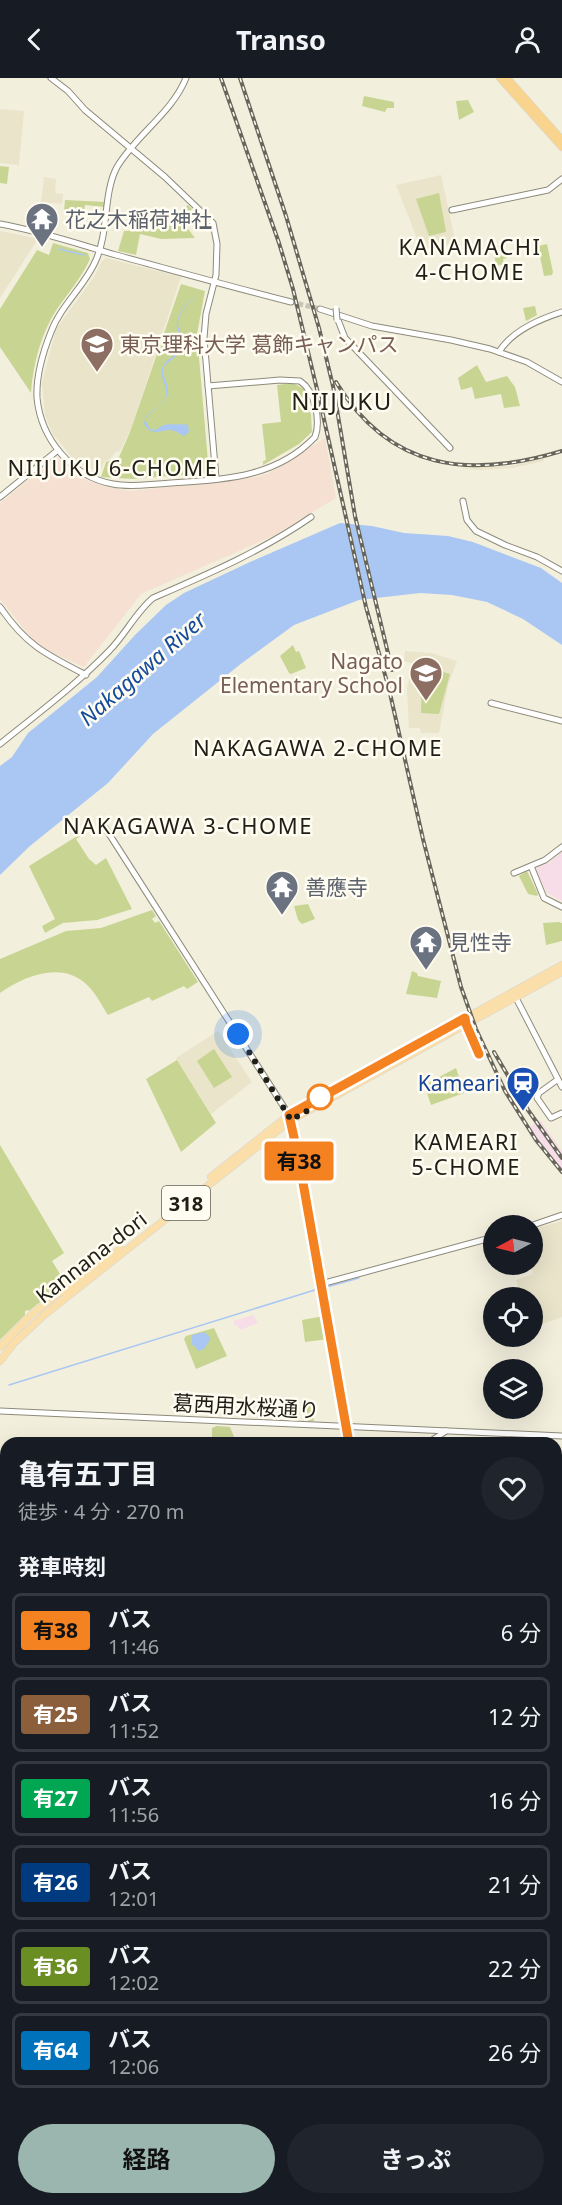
<!DOCTYPE html>
<html lang="ja">
<meta charset="utf-8">
<style>
body{margin:0;font-family:"Noto Sans","Noto Sans JP",sans-serif;background:#20242c;color:#f1f3f6;height:100vh;display:flex;flex-direction:column;font-size:22px;white-space:nowrap}
*{box-sizing:border-box;margin:0}
p{font-size:20px;color:#9ea1a6}
.icon{flex:none;width:33px;height:33px;fill:none;stroke:currentColor;stroke-width:2;stroke-linecap:round;stroke-linejoin:round}
.map{position:relative;flex:1;overflow:hidden}
.sheet{position:absolute;left:0px;top:1359px;width:562px;height:768px;display:flex;flex-direction:column;background:#171b24;border-radius:18px 18px 0 0;box-shadow:0 6px 24px #0002}
.sheet>*{flex:none}
.badge{padding:0 12px;border-radius:4px;font-size:21px;line-height:39px}
.needle{width:39px;rotate:263deg}
.controls{position:absolute;left:483px;top:1137px;display:grid;gap:12px}
.controls a{display:grid;place-items:center;width:60px;height:60px;border-radius:50%;background:#171b24;box-shadow:0 6px 24px #0002;font-size:30px}
.you{position:absolute;width:30px;height:30px;margin:-15px;border:4px solid #fff;border-radius:50%;background:#1a73e8;box-shadow:0 0 0 9px #1a73e833}
.map>.badge{position:absolute;translate:-50% -50%;box-shadow:0 0 0 3px #fff}
h2{padding:0 18px;font-size:22px;line-height:54px}
.round{display:grid;place-items:center;flex:none;width:63px;height:63px;border-radius:32px;background:#20242c}
.head{display:flex;align-items:center;justify-content:space-between;height:102px;padding:0 18px}
h1{font-size:28px;font-weight:700;line-height:45px}
.action{display:flex;gap:12px;margin-top:auto;padding:12px 18px}
.action a{flex:1;height:69px;border-radius:36px;background:#9bb6ae;color:#111;font-size:24px;font-weight:700;line-height:69px;text-align:center}
.action a+a{background:#20242c;color:#f1f3f6}
ul{padding:0;list-style:none}
li{display:flex;align-items:center;gap:18px;height:75px;margin:0 12px 9px;padding:0 6px;border:3px solid #363941;border-radius:9px}
li div{flex:1}
li b{display:block;font-size:22px}
li em{font-style:normal}
li .badge{min-width:66px;font-weight:700;text-align:center}
header{display:flex;justify-content:space-between;align-items:center;height:78px;padding:0 18px;background:#171b24;font-size:27px;font-weight:700}
.map>svg:first-child{display:block}
.commercial{fill:#f6dde8}
.industrial{fill:#f6e0d2}
.built{fill:#e9e4ca}
.green{fill:#c8d592}
.water{fill:#aac7f3}
.lines{fill:none;stroke-linecap:round;stroke-linejoin:round}
.stream{stroke:#aac7f3;stroke-width:1.5}
.tertiary-tunnel{stroke:#c9c5b5;stroke-width:5;stroke-dasharray:5 2.5;stroke-linecap:butt}
.tertiary-casing{stroke:#8e8a7a;stroke-width:7}
.primary-casing{stroke:#d7d6d5;stroke-width:8}
.trunk-casing{stroke:#d7d6d5;stroke-width:8}
.tertiary{stroke:#fff;stroke-width:5}
.primary{stroke:#fadfab;stroke-width:7}
.trunk{stroke:#f8d48f;stroke-width:7}
.rail-casing{stroke:#68665b;stroke-width:4}
.rail{stroke:#fffcf1;stroke-width:1.5;stroke-dasharray:4.5;stroke-linecap:butt}
.tertiary-bridge-casing{stroke:#8e8a7a;stroke-width:7;stroke-linecap:butt}
.tertiary-bridge{stroke:#fff;stroke-width:5}
.line-casing{stroke:#fff;stroke-width:14}
.line{stroke:#f58220;stroke-width:9}
.walk{stroke:#1f1e17;stroke-width:6;stroke-dasharray:0 10.8}
.stop-dot{fill:#fff;stroke:#f58220;stroke-width:3}
.labels{text-anchor:middle;dominant-baseline:central;stroke-width:5;stroke-linejoin:round;paint-order:stroke}
.shield{fill:#fffcf1;stroke:#626158;stroke-width:1.5}
.shield-label{font-size:20px;font-weight:bold;fill:#1f1e17}
.worship-label{font-size:21px;fill:#5b616d;stroke:#fffcf1;text-anchor:start}
.education-label{font-size:21px;fill:#785e54;stroke:#fffcf1;text-anchor:start}
.transit-label{font-size:21px;fill:#164399;stroke:#fffcf1;text-anchor:end}
.street-label{font-size:21px;fill:#1f1e17;stroke:#fffcf1}
.neighbourhood-label{font-size:22px;letter-spacing:1.5px;fill:#1f1e17;stroke:#fffcf1}
.water-label{font-size:22px;font-style:italic;fill:#144b9e;stroke:#fffcf1}
.quarter-label{font-size:24px;letter-spacing:1.5px;fill:#1f1e17;stroke:#fffcf1}
</style>
<header><svg class="icon" aria-label="back" viewBox="0 0 24 24"><path d="M15 5l-7 7 7 7"/></svg>Transo<svg class="icon" aria-label="person" viewBox="0 0 24 24"><circle cx="12" cy="8" r="4"/><path d="M4 21q1-7 8-7t8 7"/></svg></header>
<div class="map">
<svg width="562" height="2127" viewBox="0 0 562 2127">
<rect width="100%" height="100%" fill="#f3efdd"/>
<g class="commercial">
<path d="M562,774V823L547,815L536,792L537,789L550,784Z"/>
<path d="M540,1042L562,1073V1096L527,1051Z"/>
<path d="M253,1237L258,1245L240,1252L237,1247H234V1243Z"/>
</g>
<path class="industrial" d="M325,360L336,420L273,458L141,516L84,589L38,568L0,521V425L55,380H58L86,402L106,409L131,413L151,411L257,399L269,395Z"/>
<g class="built">
<path d="M0,31L24,33L19,87L0,85Z"/>
<path d="M441,97L456,166L418,172V163L396,107Z"/>
<path d="M44,99L56,101L55,115L63,116L62,126L41,124Z"/>
<path d="M0,153L35,160L36,164L0,220Z"/>
<path d="M106,180L181,199L131,351L120,373L115,374L111,380L104,384L100,395L74,382L53,356L45,338L42,305L56,251L94,199L102,183Z"/>
<path d="M543,379L544,383L512,390L480,392L458,390L512,388Z"/>
<path d="M405,573L431,575L457,583L448,607L439,655H421L420,650H409L407,611L409,601L411,600L413,585L404,584Z"/>
<path d="M218,953L252,1004L211,1036L176,980Z"/>
<path d="M562,1143V1239L533,1249L532,1220L522,1219L516,1202L533,1196L531,1187L532,1186L533,1169L542,1167L536,1150Z"/>
<path d="M6,2091V2121H63V2127H2L0,2092Z"/>
</g>
<g class="green">
<path d="M364,18L394,24V30H387L385,34L362,28Z"/>
<path d="M468,22L474,34L459,42L456,23Z"/>
<path d="M0,88L9,89L7,106L0,105Z"/>
<path d="M439,115L446,154L429,158L416,121Z"/>
<path d="M65,122L106,124L105,129L85,127L84,134L64,133Z"/>
<path d="M188,127L192,131L182,143L195,160L161,161L140,156L136,177L118,173L124,153C139,153 167,148 179,138C182,135 184,130 188,127Z"/>
<path d="M53,165L88,175L90,181C81,200 69,214 57,231C41,255 33,286 31,315L0,269V231L37,172L49,177Z"/>
<path d="M547,166L553,194L552,197L544,198L538,168Z"/>
<path d="M503,167L505,169L507,180L503,181L504,186L496,188L493,168Z"/>
<path d="M181,206L205,213L197,256L209,395L133,401L101,399L106,384L119,379L130,354Z"/>
<path d="M535,228L537,237L526,243L523,230Z"/>
<path d="M477,287L486,304L507,298L515,309L520,328L504,330L501,316L475,321L472,309L461,312L458,300Z"/>
<path d="M293,305L304,311L311,337L312,354L299,366L263,387V383L266,382L262,346L281,344L277,307Z"/>
<path d="M293,567L296,574L299,573L306,590L291,596L289,595L280,578Z"/>
<path d="M422,591H433L450,596L439,636L421,635Z"/>
<path d="M82,755L84,756L76,761L89,781L96,787L106,780L132,831L97,842L63,845L45,855L42,848L55,841L29,788Z"/>
<path d="M527,793L538,816L537,818L528,816L519,798Z"/>
<path d="M308,826L315,841L302,846L298,842L294,828Z"/>
<path d="M152,832L156,838L152,841L155,845L159,843L198,904L187,911L184,908L152,923L149,919L108,937C102,928 97,917 89,909C65,882 25,897 0,915V881L66,853L101,850Z"/>
<path d="M559,844L562,845V863L546,867L543,845Z"/>
<path d="M412,893L417,895L418,898L441,903L437,920L406,916Z"/>
<path d="M214,971L232,999L214,1010L197,983Z"/>
<path d="M177,982L216,1045L181,1074L146,1001Z"/>
<path d="M456,990L464,1015L431,1027L425,1009L426,1006Z"/>
<path d="M0,1067L64,1175L52,1183L65,1204L29,1233L28,1232L25,1233V1237L0,1262Z"/>
<path d="M324,1238L328,1261L305,1264L302,1242Z"/>
<path d="M214,1250L227,1278L196,1291L184,1261L186,1258Z"/>
<path d="M310,1322L314,1343H308L301,1324Z"/>
<path d="M217,1348L230,1349L236,1364L215,1365L212,1358V1350Z"/>
<path d="M6,1490V1530L0,1531V1491Z"/>
<path d="M556,1534L562,1545V1579L557,1582Z"/>
<path d="M0,1696L6,1702V1776H0Z"/>
<rect x="0" y="1925" width="6" height="86"/>
<path d="M17,2121H42L44,2127H17Z"/>
<path d="M318,2121H417L402,2127H318Z"/>
</g>
<g class="water">
<path d="M196,218C189,224 174,239 179,250C181,256 185,261 182,268C180,277 169,283 163,289C162,298 168,304 168,313C167,328 151,331 145,342L150,351L155,352C158,351 161,348 164,347C166,346 186,346 188,347L189,354L184,358C180,356 175,352 170,352C160,352 152,359 144,346L145,340C150,333 161,329 165,321C170,310 159,300 162,290C165,281 177,278 181,270C184,260 178,256 177,248C175,238 188,223 196,218Z"/>
<path d="M340,445L372,448L404,455L448,458L473,464L541,490L562,505V567L523,541L487,524L452,517L420,515L359,522L294,547L242,585L153,656L108,705L30,768L0,797V688L12,679L28,655L97,599L135,557L166,527L184,515L250,484Z"/>
<path d="M204,1254L209,1258L210,1262L204,1271L198,1273L195,1268L192,1267V1257Z"/>
</g>
<g class="lines">
<g class="stream">
<path d="M59,171L84,177"/>
<path d="M323,1210L359,1200"/>
<path d="M9,1307L318,1211"/>
<path d="M1,1958L6,1956"/>
</g>
<path class="tertiary-tunnel" d="M291,224L320,231"/>
<g class="tertiary-casing">
<g id="tertiary">
<path d="M51,0L68,13L85,32L165,99L213,145L217,166L216,197L206,236L204,260L216,400"/>
<path d="M186,0C172,35 136,57 117,89C103,115 109,153 96,182C85,208 61,227 51,254C43,274 36,299 37,320C41,361 72,399 113,406C128,409 143,407 158,406C215,401 272,404 315,359C321,343 315,313 300,303L280,302L208,308"/>
<path d="M452,132L548,112L562,101"/>
<path d="M0,146C40,153 78,166 116,177C175,193 232,209 291,224"/>
<path d="M320,231L372,248L451,262L490,271L527,284L562,304"/>
<path d="M338,242L345,260L450,370"/>
<path d="M499,274C511,254 540,241 562,234"/>
<path d="M0,419L58,372"/>
<path d="M463,423L467,442L476,453L505,467L537,479L562,493"/>
<path d="M0,529C26,567 45,576 86,597"/>
<path d="M491,625L562,643"/>
<path d="M0,666C37,636 76,607 109,573C125,557 136,534 153,520C208,496 262,473 311,439"/>
<path d="M104,748L289,1037L349,1365"/>
<path d="M531,788L544,820L562,829"/>
<path d="M514,795L545,782L562,769"/>
<path d="M514,916L562,1009"/>
<path d="M557,1002L539,1015L537,1020L551,1040L562,1035"/>
<path d="M530,1148L562,1137"/>
<path d="M321,1206L494,1159"/>
<path d="M0,1333L562,1358"/>
<path d="M428,1365L446,1353"/>
<path d="M0,1395L6,1405"/>
<path d="M0,1564L6,1562"/>
<path d="M556,1663L562,1662"/>
<path d="M0,1693L6,1698"/>
<path d="M556,2037H562"/>
<path d="M498,2121L500,2127"/>
<path d="M521,2121L522,2127"/>
</g>
</g>
<g class="primary-casing">
<g id="primary">
<path d="M211,1099L289,1037L562,887"/>
<path d="M65,1215L120,1171"/>
<path d="M0,1269L30,1238L66,1209"/>
<path d="M0,1283L14,1265L44,1237L291,1042L562,894"/>
<path d="M556,1989L562,1988"/>
<path d="M0,2015L6,2014"/>
<path d="M0,2023H6"/>
</g>
</g>
<g class="trunk-casing">
<g id="trunk">
<path d="M500,0L562,69"/>
<path d="M507,0L562,62"/>
</g>
</g>
<use href="#tertiary" class="tertiary"/>
<use href="#primary" class="primary"/>
<use href="#trunk" class="trunk"/>
<g class="rail-casing">
<g id="rail">
<path d="M221,0L279,165L293,211L321,328L366,529L389,611L423,761L461,909L476,951L505,1013L536,1062L562,1094"/>
<path d="M240,0L286,138L319,250L333,308L355,438L392,592"/>
<path d="M336,304C390,393 470,401 562,373"/>
<path d="M494,974L528,1032L562,1080"/>
<path d="M0,1917L6,1916"/>
<path d="M556,1936H562"/>
</g>
</g>
<use href="#rail" class="rail"/>
<g class="tertiary-bridge-casing">
<path id="tertiary-bridge" d="M336,230L337,242"/>
</g>
<use href="#tertiary-bridge" class="tertiary-bridge"/>
</g>
<g class="lines">
<g class="line-casing">
<path id="line" d="M349,1365L299,1082L289,1037L465,940L466,946L479,976"/>
</g>
<use href="#line" class="line"/>
<path class="walk" d="M238,956L291,1042L328,1021L320,1019"/>
</g>
<defs>
<g id="temple-pin" transform="scale(1.725)"><path d="M0 17L-7.5 6A9.5 9.5 0 1 1 7.5 6Z" fill="#6b7280" stroke="#fffcf1"/><path d="M0-6L5-2H3V0L6.5 2.5H4V6H1.5V3h-3V6H-4V2.5H-6.5L-3 0V-2H-5Z" fill="#fff"/></g>
<g id="university-pin" transform="scale(1.725)"><path d="M0 17L-7.5 6A9.5 9.5 0 1 1 7.5 6Z" fill="#8d6e63" stroke="#fffcf1"/><path d="M0-5L7-2L0 1L-7-2ZM-4 1L0 2.5L4 1V4Q0 6-4 4Z" fill="#fff"/></g>
<g id="school-pin" transform="scale(1.725)"><path d="M0 17L-7.5 6A9.5 9.5 0 1 1 7.5 6Z" fill="#8d6e63" stroke="#fffcf1"/><path d="M0-5L7-2L0 1L-7-2ZM-4 1L0 2.5L4 1V4Q0 6-4 4Z" fill="#fff"/></g>
<g id="station-pin" transform="scale(1.725)"><path d="M0 17L-7.5 6A9.5 9.5 0 1 1 7.5 6Z" fill="#1a4fb4" stroke="#fffcf1"/><path d="M-3-6H3Q5-6 5-4V2Q5 4 3 4L4.5 6H3L1.5 4h-3L-3 6H-4.5L-3 4Q-5 4-5 2V-4Q-5-6-3-6ZM-3.5-4v3h7v-3ZM-3.5 1v1.5H-2V1ZM2 1v1.5H3.5V1Z" fill="#fff"/></g>
</defs>
<g fill-rule="evenodd">
<use href="#temple-pin" x="42" y="141"/>
<use href="#university-pin" x="97" y="266"/>
<use href="#school-pin" x="426" y="595"/>
<use href="#temple-pin" x="282" y="809"/>
<use href="#temple-pin" x="426" y="864"/>
<use href="#station-pin" x="523" y="1005"/>
</g>
<circle class="stop-dot" cx="320" cy="1019" r="12"/>
<g class="labels">
<rect class="shield" x="162" y="1108" width="48" height="34" rx="4.5"/>
<g class="shield-label">
<text x="186" y="1125">318</text>
</g>
<g class="worship-label">
<text x="65" y="141">花之木稲荷神社</text>
<text x="305" y="809">善應寺</text>
<text x="449" y="864">見性寺</text>
</g>
<g class="education-label">
<text x="120" y="266">東京理科大学 葛飾キャンパス</text>
<text x="403" y="583" text-anchor="end">Nagato<tspan x="403" dy="24">Elementary School</tspan></text>
</g>
<g class="transit-label">
<text x="500" y="1005">Kameari</text>
</g>
<g class="street-label">
<text transform="translate(91 1179) rotate(-38)">Kannana-dori</text>
<text transform="translate(246 1328) rotate(3)">葛西用水桜通り</text>
</g>
<g class="neighbourhood-label">
<text x="470" y="168">KANAMACHI<tspan x="470" dy="25">4-CHOME</tspan></text>
<text x="113" y="389">NIIJUKU 6-CHOME</text>
<text x="318" y="669">NAKAGAWA 2-CHOME</text>
<text x="188" y="747">NAKAGAWA 3-CHOME</text>
<text x="466" y="1063">KAMEARI<tspan x="466" dy="25">5-CHOME</tspan></text>
</g>
<g class="water-label">
<text transform="translate(142 590) rotate(-41)">Nakagawa River</text>
</g>
<g class="quarter-label">
<text x="342" y="322">NIIJUKU</text>
</g>
</g>
</svg>
<div class="controls">
<a><svg class="needle" viewBox="-14 -14 28 28"><path d="M0-13l5 13h-10z" fill="#e53935"/><path d="M0 13l5-13h-10z" fill="#9ea1a6"/></svg></a>
<a><svg class="icon" aria-label="locate" viewBox="0 0 24 24"><circle cx="12" cy="12" r="6"/><path d="M12 2v4M12 18v4M2 12h4M18 12h4"/></svg></a>
<a><svg class="icon" aria-label="layers" viewBox="0 0 24 24"><path d="M12 4l9 5-9 5-9-5zM3 14l9 5 9-5"/></svg></a>
</div>
<div class="you" style="left:238px;top:956px"></div>
<b class="badge" style="left:299px;top:1083px;background:#f58220;color:#111">有38</b>
<section class="sheet">
<div class="head"><div><h1>亀有五丁目</h1><p>徒歩 · 4 分 · 270 m</p></div><a class="round"><svg class="icon" aria-label="heart" viewBox="0 0 24 24"><path d="M12 20l-8-8c-3-5 5-10 8-4 3-6 11-1 8 4z"/></svg></a></div>
<h2>発車時刻</h2>
<ul>
<li><span class="badge" style="background:#f58220;color:#111">有38</span><div><b>バス</b><p>11:46</p></div><em>6 分</em></li>
<li><span class="badge" style="background:#8b5e3c;color:#fff">有25</span><div><b>バス</b><p>11:52</p></div><em>12 分</em></li>
<li><span class="badge" style="background:#00a651;color:#fff">有27</span><div><b>バス</b><p>11:56</p></div><em>16 分</em></li>
<li><span class="badge" style="background:#003b80;color:#fff">有26</span><div><b>バス</b><p>12:01</p></div><em>21 分</em></li>
<li><span class="badge" style="background:#6b8e23;color:#fff">有36</span><div><b>バス</b><p>12:02</p></div><em>22 分</em></li>
<li><span class="badge" style="background:#0072bc;color:#fff">有64</span><div><b>バス</b><p>12:06</p></div><em>26 分</em></li>
</ul>
<div class="action"><a>経路</a><a>きっぷ</a></div>
</section>
</div>
